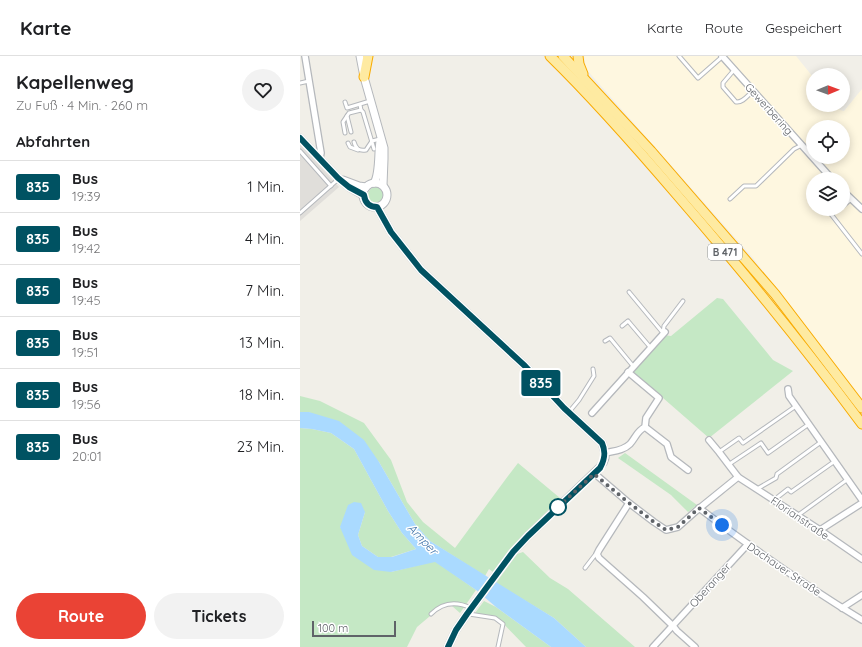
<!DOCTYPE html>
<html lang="de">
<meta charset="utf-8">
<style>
body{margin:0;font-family:Quicksand,sans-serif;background:#f2f2f2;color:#202124;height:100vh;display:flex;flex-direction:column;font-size:15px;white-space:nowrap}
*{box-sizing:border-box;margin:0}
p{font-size:13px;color:#757577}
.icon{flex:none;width:22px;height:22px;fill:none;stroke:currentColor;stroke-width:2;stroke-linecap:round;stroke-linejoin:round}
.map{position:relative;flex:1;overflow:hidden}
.drawer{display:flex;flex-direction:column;background:#fff;width:300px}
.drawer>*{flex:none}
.badge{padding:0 8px;border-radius:3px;font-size:14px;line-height:26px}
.needle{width:26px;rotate:89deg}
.buttons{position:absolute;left:506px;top:12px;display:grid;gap:8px}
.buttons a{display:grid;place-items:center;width:44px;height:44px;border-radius:50%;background:#fff;box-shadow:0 2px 10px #0003;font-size:20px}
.scale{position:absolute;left:12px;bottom:10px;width:84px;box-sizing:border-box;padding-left:4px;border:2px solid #5f6368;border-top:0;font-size:11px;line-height:14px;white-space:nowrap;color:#5f6368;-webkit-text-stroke:3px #fff;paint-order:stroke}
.you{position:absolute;width:20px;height:20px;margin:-10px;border:3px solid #fff;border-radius:50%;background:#1a73e8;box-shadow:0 0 0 6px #1a73e833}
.map>.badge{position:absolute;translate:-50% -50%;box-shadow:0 0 0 2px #fff}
h2{padding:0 16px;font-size:15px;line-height:36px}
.round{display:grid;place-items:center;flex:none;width:42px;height:42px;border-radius:21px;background:#f2f2f2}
.head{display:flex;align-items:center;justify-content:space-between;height:68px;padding:0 16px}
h1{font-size:19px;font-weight:800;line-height:30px}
.button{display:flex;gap:8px;margin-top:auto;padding:8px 16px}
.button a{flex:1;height:46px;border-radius:24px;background:#ea4335;color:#fff;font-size:16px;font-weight:800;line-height:46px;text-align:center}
.button a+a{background:#f2f2f2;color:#202124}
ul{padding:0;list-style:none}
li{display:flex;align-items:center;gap:12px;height:52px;padding:0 16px;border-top:1px solid #e0e0e0}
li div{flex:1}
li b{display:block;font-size:15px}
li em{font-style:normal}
li .badge{min-width:44px;font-weight:700;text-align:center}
header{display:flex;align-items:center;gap:24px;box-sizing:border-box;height:56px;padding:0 20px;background:#fff;border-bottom:1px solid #e0e0e0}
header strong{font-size:19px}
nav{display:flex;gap:22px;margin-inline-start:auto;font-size:14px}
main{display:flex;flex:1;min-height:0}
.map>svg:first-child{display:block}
.commercial{fill:#fef7e0;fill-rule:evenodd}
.industrial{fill:#e0deda}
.green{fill:#c5e8c5}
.water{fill:#aadaff}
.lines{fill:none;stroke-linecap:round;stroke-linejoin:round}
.service-casing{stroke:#b5b8bc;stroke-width:5}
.minor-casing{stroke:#b5b8bc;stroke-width:8}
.tertiary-casing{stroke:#b5b8bc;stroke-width:9}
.trunk-casing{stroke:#f9ab00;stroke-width:11}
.service{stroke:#fff;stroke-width:3}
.minor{stroke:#fff;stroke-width:5.5}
.tertiary{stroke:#fff;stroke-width:7}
.trunk{stroke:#feeaa1;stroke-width:9}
.line-casing{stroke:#fff;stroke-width:9}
.line{stroke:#005262;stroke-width:6}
.walk{stroke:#5f6368;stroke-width:4;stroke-dasharray:0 7.2}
.stop-dot{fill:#fff;stroke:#005262;stroke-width:2}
.labels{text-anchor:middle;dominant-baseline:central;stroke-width:3;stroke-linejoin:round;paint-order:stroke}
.shield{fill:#fff;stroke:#8f9295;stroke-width:1}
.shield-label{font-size:10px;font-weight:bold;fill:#5f6368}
.street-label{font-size:11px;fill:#5f6368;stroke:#fff}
.water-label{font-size:12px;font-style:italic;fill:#4174aa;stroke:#fff}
</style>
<header>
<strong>Karte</strong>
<nav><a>Karte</a><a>Route</a><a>Gespeichert</a></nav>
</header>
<main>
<section class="drawer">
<div class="head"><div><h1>Kapellenweg</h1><p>Zu Fuß · 4 Min. · 260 m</p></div><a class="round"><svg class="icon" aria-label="heart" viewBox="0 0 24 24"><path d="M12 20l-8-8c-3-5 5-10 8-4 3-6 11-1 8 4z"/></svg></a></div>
<h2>Abfahrten</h2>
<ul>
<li><span class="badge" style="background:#005262;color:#fff">835</span><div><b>Bus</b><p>19:39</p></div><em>1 Min.</em></li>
<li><span class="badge" style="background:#005262;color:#fff">835</span><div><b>Bus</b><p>19:42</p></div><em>4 Min.</em></li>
<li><span class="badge" style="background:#005262;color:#fff">835</span><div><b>Bus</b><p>19:45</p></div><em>7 Min.</em></li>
<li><span class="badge" style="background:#005262;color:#fff">835</span><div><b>Bus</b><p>19:51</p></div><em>13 Min.</em></li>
<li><span class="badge" style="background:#005262;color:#fff">835</span><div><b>Bus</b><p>19:56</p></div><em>18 Min.</em></li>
<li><span class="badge" style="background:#005262;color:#fff">835</span><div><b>Bus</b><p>20:01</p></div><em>23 Min.</em></li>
</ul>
<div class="button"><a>Route</a><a>Tickets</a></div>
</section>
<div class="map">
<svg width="562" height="591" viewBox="0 0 562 591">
<rect width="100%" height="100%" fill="#f1efe8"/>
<path class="commercial" d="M284,0H496L513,21V49H536L540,54L544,55L562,33V345L453,202L286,13ZM513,71H543V101H513ZM513,123H543V153H513Z"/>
<path class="industrial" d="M0,88L39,131L0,165Z"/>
<g class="green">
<circle cx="76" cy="139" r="8"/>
<path d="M417,242L423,243L473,304L493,315L409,382L332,315L364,279L371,280Z"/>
<path d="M0,340L20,345L64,367L91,404L107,446L123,466L155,492L208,420L218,407L260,442L213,490L193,516L189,513L185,520L130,485L115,468L79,406L9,356H0Z"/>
<path d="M0,372L12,373L31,377L54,393L88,455L102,477L116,493L91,501H78L62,490L58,479L65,456L40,471L91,516L135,505L176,534L160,557L152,550H144L136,555L117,571L107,591H0Z"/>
<path d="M325,397L397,449L388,456L371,439L318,402Z"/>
<path d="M223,496L250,522L268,533L335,591H286L254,562L196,527L217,498Z"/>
<path d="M184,545L196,551L251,591H226L196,560L175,557Z"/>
</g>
<path class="water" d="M0,356H9L39,365L64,384L79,406L115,468L130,485L254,562L286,591H251L196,551L176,534L135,506L91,516L74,514L52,499L40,471L48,449L54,446L61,447L65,456L58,479L62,490L78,501H92L116,493L102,477L88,455L54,393L31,377L12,373L0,372Z"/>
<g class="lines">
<g class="service-casing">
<g id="service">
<path d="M379,0L398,22L423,0"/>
<path d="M434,14L423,27V31L436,46C443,47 448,39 453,35"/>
<path d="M0,27L9,25"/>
<path d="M45,46L47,52L70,45"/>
<path d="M60,49L61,54L63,56L74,93"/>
<path d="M51,76L47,60L49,57L61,54"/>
<path d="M45,77L43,66L47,60"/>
<path d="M54,86C56,93 59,95 66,94L72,85L80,83"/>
<path d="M48,87L50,91L58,94"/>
<path d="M0,95L31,130"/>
<path d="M430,143L444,130H456L494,93L502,89"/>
<path d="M543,150L551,143"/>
<path d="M527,153L562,198"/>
<path d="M0,157L35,126L38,122"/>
<path d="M531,158L538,153"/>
<path d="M329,236L363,277"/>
<path d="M322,270L328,265L350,291"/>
<path d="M363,277L364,270L383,245"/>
<path d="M305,285L310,282L333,310"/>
<path d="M269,356L279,344L294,320L293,313"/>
<path d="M419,396L439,382L443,387L496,350"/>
<path d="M428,409L461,387L468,397L509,368"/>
<path d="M457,433L476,422L477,418L521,386"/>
<path d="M474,444L488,433L491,436L535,405"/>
<path d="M497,460L548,423"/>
<path d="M285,512L295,499L297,498"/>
<path d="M131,558C143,546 156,545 171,552"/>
<path d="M169,558L195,562L203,568L198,591"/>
</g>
</g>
<g class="minor-casing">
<g id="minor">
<path d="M5,0L21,97L20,102"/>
<path d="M422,0L532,123"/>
<path d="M543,135L562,153"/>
<path d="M488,333L489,340L562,444"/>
<path d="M292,357L365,276"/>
<path d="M345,371L367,388L371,401L388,414"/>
<path d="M409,384L419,396L438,421L520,474L562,503"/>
<path d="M305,397C313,395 323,395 330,388C336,381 337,375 345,371L346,362L359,342L328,316"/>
<path d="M294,417L329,447L354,466L366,474L378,471L396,455L438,421"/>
<path d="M329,447L299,494L297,498L299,502L343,541L373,570L377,575L395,591"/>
<path d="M399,452C452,492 506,530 562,564"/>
<path d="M520,474L562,447"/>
<path d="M542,552L562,539"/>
<path d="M353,591L448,488"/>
</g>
</g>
<g class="tertiary-casing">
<g id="tertiary">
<path d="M60,0L64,21L84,92V103L83,129"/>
<path d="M0,82L38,122L49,131L63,139"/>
<path d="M43,124L59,130L66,131"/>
<path d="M74,127C80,118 78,97 80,85"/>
<circle cx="75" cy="139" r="12"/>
<path d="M77,151L91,176L121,214L225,310L264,352L302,387L305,397V402L303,407L299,412L228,480L213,496L167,558L156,574L148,591"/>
</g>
</g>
<g class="trunk-casing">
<g id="trunk">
<path d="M250,0C295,44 337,92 378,140C442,214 504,290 562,368"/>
<path d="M263,0L351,95L475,238L562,352"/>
<path d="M278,0L279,8L283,18"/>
<path d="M64,21L68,0"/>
</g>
</g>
<use href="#service" class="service"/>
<use href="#minor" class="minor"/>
<use href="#tertiary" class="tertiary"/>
<use href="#trunk" class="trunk"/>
</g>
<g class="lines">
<g class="line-casing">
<path id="line" d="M0,82L38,122L49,131L64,139C65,147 69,151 77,151L91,176L121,214L225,310L264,352L302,387C306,396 305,403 300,412L228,480L213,496L167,558L156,574L148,591"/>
</g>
<use href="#line" class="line"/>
<path class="walk" d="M258,451L256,453L294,418L329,447L354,466L366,474L378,471L399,452L422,469"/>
</g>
<circle class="stop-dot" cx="258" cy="451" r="8"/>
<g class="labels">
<rect class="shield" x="408" y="188" width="34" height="16" rx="3"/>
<g class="shield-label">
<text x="425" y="196">B 471</text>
</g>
<g class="street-label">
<text transform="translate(469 53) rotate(48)">Gewerbering</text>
<text transform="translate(500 462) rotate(34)">Florianstraße</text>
<text transform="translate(484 513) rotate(34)">Dachauer Straße</text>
<text transform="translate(410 529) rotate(-48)">Oberanger</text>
</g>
<g class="water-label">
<text transform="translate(123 483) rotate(46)">Amper</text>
</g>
</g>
</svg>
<div class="buttons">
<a><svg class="needle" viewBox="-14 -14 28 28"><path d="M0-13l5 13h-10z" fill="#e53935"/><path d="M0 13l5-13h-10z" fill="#757577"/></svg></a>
<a><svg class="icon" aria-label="locate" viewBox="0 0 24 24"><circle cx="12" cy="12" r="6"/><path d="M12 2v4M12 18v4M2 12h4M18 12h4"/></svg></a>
<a><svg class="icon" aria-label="layers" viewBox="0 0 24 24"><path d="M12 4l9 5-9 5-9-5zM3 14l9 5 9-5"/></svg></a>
</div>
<div class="scale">100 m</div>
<div class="you" style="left:422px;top:469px"></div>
<b class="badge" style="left:241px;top:327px;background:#005262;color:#fff">835</b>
</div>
</main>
